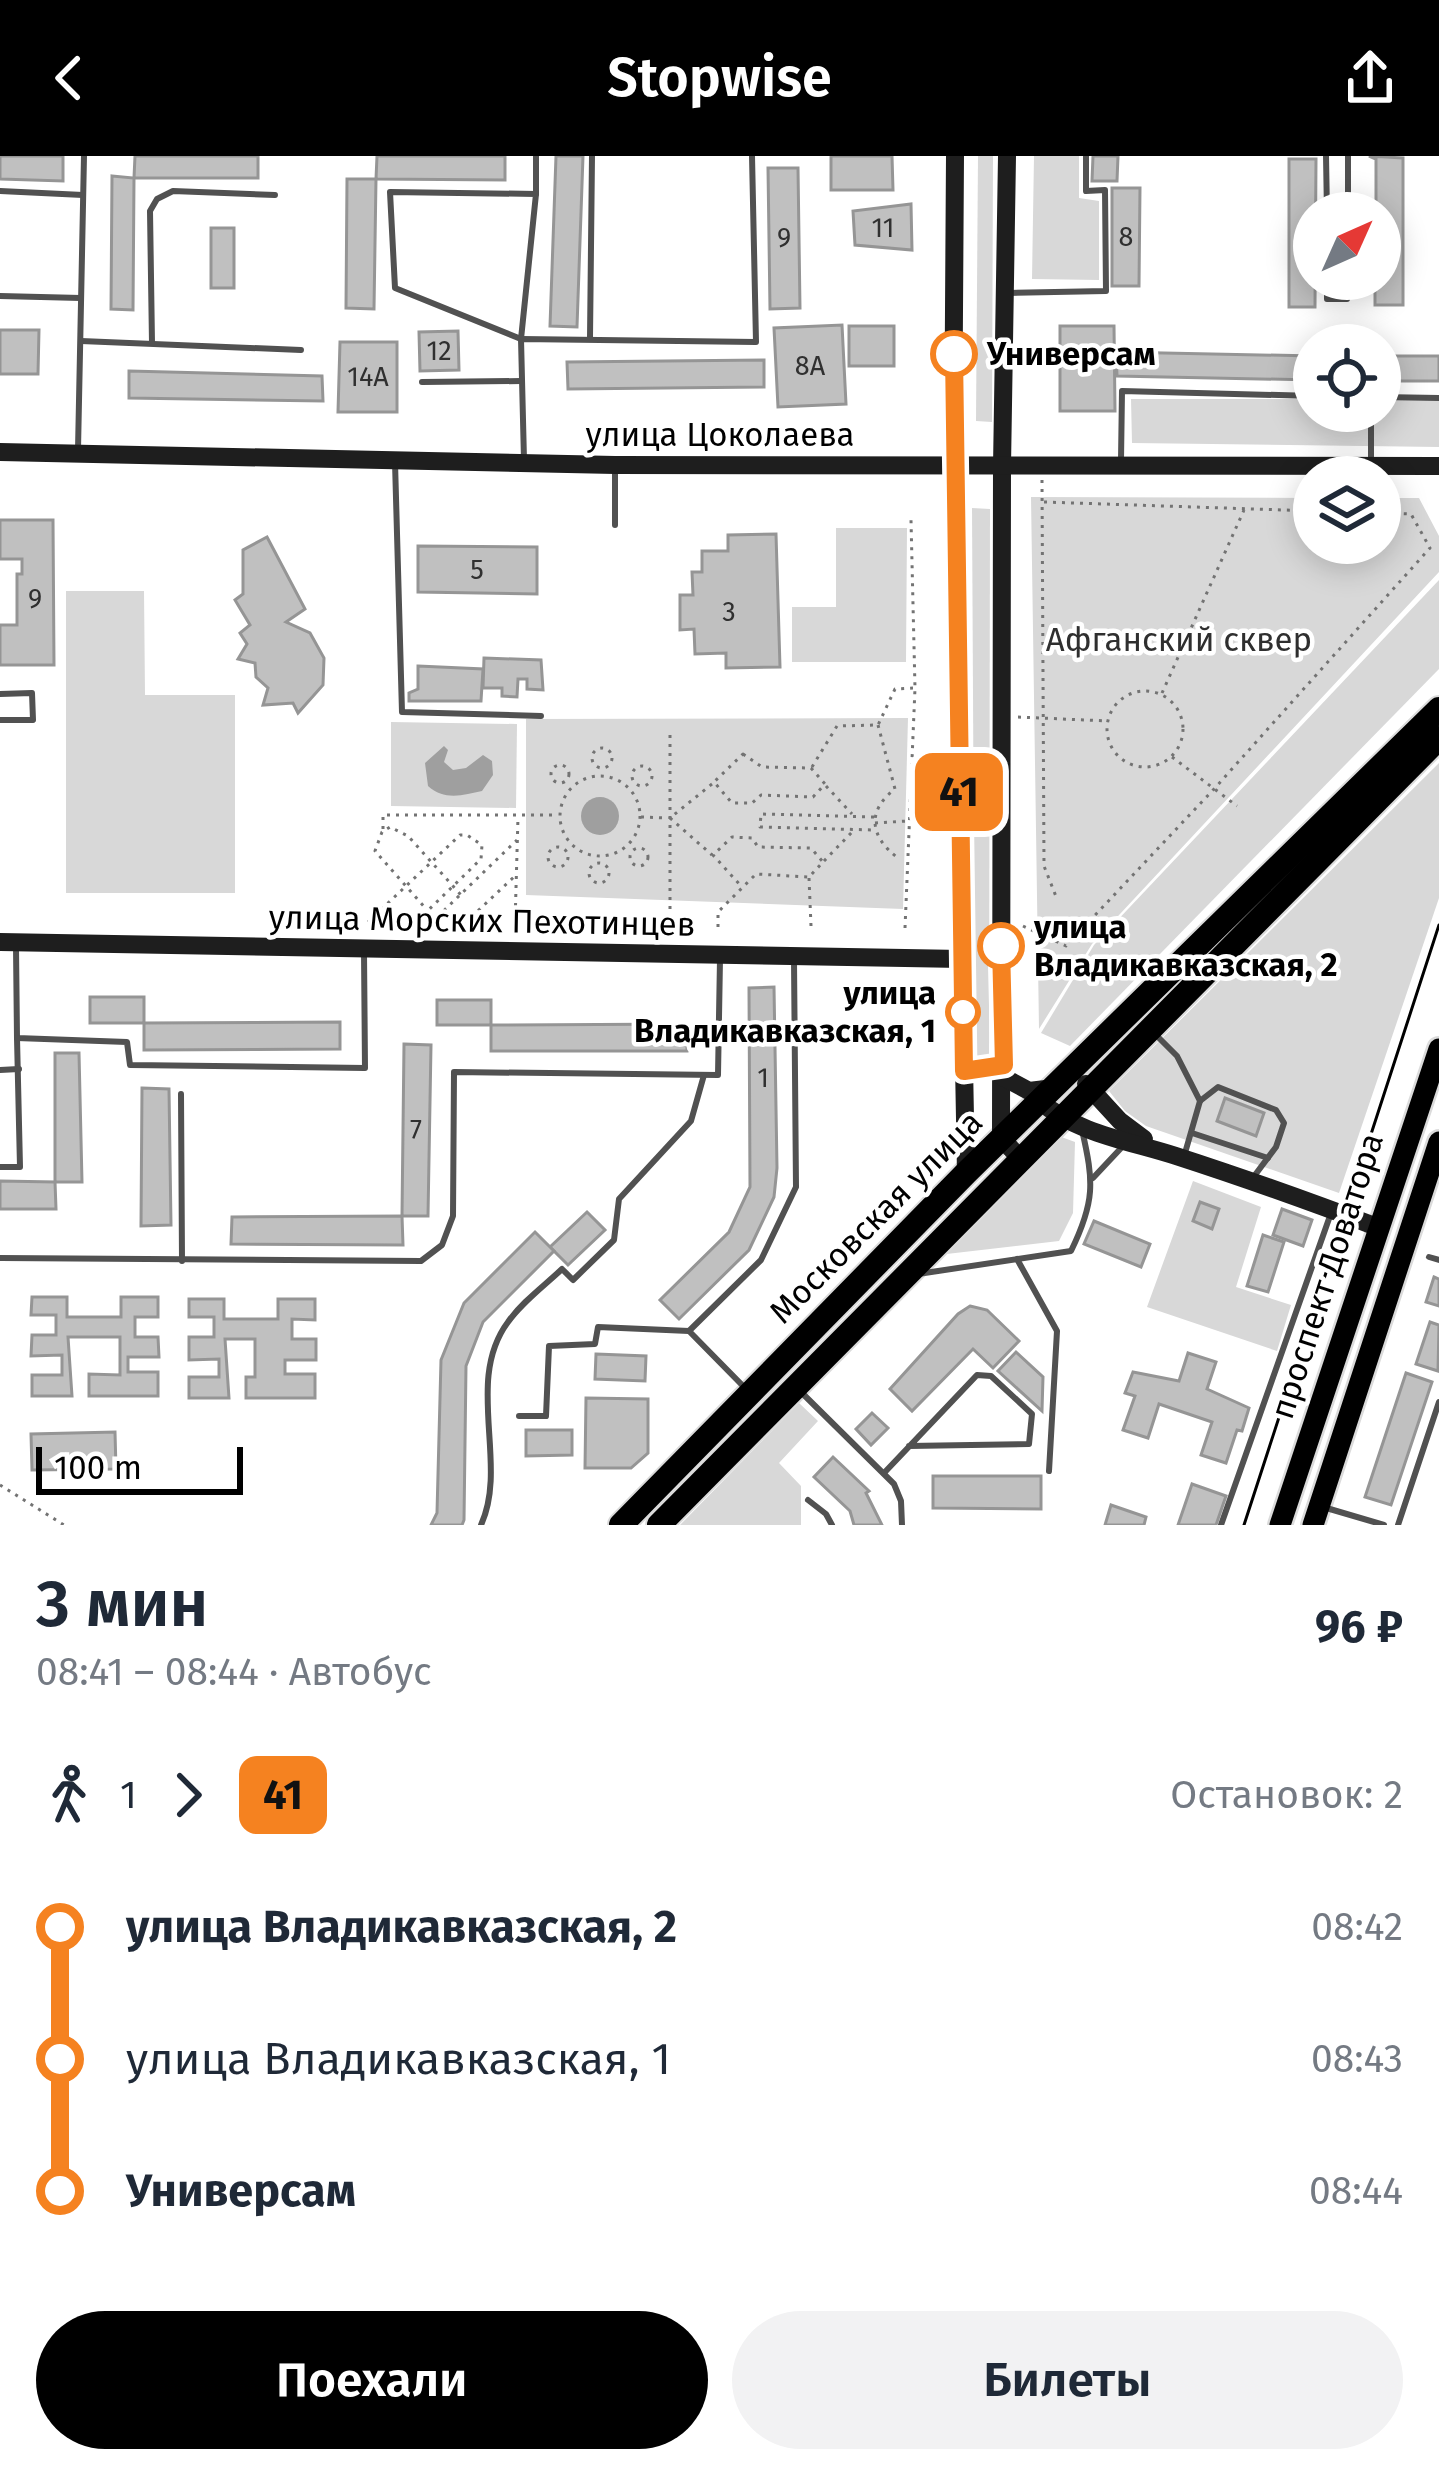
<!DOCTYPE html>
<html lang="ru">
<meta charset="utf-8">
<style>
body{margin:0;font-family:"Fira Sans",sans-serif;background:#f2f2f3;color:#1f2937;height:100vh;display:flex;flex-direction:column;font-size:45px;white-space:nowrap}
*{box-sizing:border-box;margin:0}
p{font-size:39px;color:#747a83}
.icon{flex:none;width:66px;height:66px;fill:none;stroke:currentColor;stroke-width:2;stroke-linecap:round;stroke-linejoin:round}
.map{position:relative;height:1369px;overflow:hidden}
.drawer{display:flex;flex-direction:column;background:#fff;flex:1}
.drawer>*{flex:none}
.badge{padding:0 24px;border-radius:18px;font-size:42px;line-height:78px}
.needle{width:78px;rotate:45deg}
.controls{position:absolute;left:1293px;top:36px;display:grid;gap:24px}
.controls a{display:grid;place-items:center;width:108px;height:108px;border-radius:50%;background:#fff;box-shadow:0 6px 30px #0003;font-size:60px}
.scale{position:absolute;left:36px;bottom:30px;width:207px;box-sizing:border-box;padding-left:12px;border:6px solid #000;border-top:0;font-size:33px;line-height:42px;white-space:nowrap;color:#000;-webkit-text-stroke:9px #fff;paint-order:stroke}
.map>.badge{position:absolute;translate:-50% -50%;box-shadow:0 0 0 6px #fff}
.legs{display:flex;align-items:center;gap:18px;height:132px;padding:0 36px;font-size:39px}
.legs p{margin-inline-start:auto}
.head{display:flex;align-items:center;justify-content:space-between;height:204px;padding:0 36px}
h1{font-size:66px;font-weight:600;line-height:90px}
.action{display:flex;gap:24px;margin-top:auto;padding:24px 36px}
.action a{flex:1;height:138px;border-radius:72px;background:#000;color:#fff;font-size:48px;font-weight:600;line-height:138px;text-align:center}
.action a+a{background:#f2f2f3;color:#1f2937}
ul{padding:0 36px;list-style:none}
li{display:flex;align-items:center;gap:42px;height:132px;font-size:45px}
li i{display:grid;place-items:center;width:18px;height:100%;margin:0 15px;background:currentColor}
li i::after{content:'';width:30px;height:30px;margin:-15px;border:9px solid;border-radius:50%;background:#fff}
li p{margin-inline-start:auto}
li:first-child i{background:linear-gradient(#0000 50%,currentColor 0)}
li:last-child i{background:linear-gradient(currentColor 50%,#0000 0)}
header{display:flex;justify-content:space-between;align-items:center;height:156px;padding:0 36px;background:#000;color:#fff;font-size:54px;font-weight:600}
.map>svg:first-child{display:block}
.green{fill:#d8d8d8}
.water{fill:#9f9f9f}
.building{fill:#c0c0c0;stroke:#959595;stroke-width:3}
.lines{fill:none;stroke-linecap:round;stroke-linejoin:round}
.primary-casing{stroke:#dbdbdb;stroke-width:26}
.highway-casing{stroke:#dbdbdb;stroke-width:28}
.path{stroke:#737373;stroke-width:3;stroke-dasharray:3 6;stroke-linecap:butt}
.lane{stroke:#515151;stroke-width:6}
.secondary{stroke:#1e1e1e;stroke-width:18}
.primary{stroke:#000;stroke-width:21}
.highway{stroke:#000;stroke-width:24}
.tram{stroke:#000;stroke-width:3}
.line-1-casing{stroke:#fff;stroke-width:27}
.line-1{stroke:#f58220;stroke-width:18}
.stop-1-dot{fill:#fff;stroke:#f58220;stroke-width:6}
.labels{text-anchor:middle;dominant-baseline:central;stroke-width:9;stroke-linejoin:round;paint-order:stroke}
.number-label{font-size:27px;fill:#303030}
.stop-label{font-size:33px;font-weight:bold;fill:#000;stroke:#fff;text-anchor:start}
.street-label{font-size:33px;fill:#000;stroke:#fff}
.park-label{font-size:33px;fill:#2f2f2f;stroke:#fff}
</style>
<header><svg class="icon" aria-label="back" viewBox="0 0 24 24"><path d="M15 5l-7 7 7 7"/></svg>Stopwise<svg class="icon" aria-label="share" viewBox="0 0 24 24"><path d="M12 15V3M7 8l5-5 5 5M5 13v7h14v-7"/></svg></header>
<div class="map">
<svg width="1439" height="1369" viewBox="0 0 1439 1369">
<rect width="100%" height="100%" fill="#fff"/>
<g class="green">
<path d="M978,0H993L992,266L976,265Z"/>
<path d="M1034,0H1079V42L1099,45V124L1032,123Z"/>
<path d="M1131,243H1314V255H1380V243H1439V291L1132,287Z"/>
<path d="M1031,341L1314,342V387H1380V342H1419L1439,380V416L1092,788L1039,873Z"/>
<path d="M972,352L990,353L989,905L975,906Z"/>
<path d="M836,372H907L906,506H792V451H836Z"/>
<path d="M1439,424V513L1070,890L1041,877L1094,789Z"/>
<path d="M66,435H144L145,539H235V737H66Z"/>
<path d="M908,562L903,753L526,739V563Z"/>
<path d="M391,566L517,568L516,652L391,650Z"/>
<path d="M1439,607V742L1339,1037L1146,970L1125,955L1109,935Z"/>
<path d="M1056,979L1075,986L1073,1057L1059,1085L938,1099Z"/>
<path d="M1193,1025L1261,1051L1236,1131L1291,1149L1277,1195L1147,1151Z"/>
<path d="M799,1247L818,1265L779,1307L801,1330V1369H680Z"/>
</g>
<g class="water">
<path d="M444,590L448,594L444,606L453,614L466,612L483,599L492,605L493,619L482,635C464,639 444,645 428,630L425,607Z"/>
<circle cx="600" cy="660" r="19"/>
</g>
<g class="building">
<path d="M0,0H63V25L0,23Z"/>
<path d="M135,0H258V22H134Z"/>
<path d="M377,0H505V24L376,23Z"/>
<path d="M556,0H583L577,171L550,170Z"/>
<path d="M831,0H892L893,34H831Z"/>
<path d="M1093,0H1118L1117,25H1092Z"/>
<path d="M1369,0L1403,2V149H1375V123H1380V57H1376V3Z"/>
<path d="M1289,3H1316L1315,151H1289Z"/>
<path d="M768,12H798L800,152L770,153Z"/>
<path d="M112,20L134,22L133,154L111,153Z"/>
<path d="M347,23H376L374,153L346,152Z"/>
<path d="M1112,32H1140L1139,130H1112Z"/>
<path d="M911,48L912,94L855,89L853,55Z"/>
<rect x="211" y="72" width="23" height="60"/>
<path d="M842,169L846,248L778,251L774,172Z"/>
<rect x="849" y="170" width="45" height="40"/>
<path d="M1060,170H1114L1115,255H1060Z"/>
<path d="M0,174H39L38,218H0Z"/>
<path d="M458,175L459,214L420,215L419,176Z"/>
<path d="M340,186H397V256H338Z"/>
<path d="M1116,196L1314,200V224L1117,220Z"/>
<rect x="1380" y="200" width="59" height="25"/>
<path d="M764,204V231L568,233L567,206Z"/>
<path d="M129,215L322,220L323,245L129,242Z"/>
<path d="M0,364H53L54,509H0V469H17V418H22V403H0Z"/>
<path d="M776,378L780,511L726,512V497L695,498L694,473L680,474V439H693L692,416H702V395H728V379Z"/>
<path d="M267,381L305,453L286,466L310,477L324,502L323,529L298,557L293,547L263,549L268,532L256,521L255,507L238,503L247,488L240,477L250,469L235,444L243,438V394Z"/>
<path d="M418,390L537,391V438L418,436Z"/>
<path d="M484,502L541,504L543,534L527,533V523H518L517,541L502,540V532H483Z"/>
<path d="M418,510L483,513L481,545H409V537L418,533Z"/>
<path d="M774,831L777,1012L774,1041L749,1094L679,1163L660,1144L729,1076L750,1031L749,832Z"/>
<rect x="90" y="841" width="54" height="26"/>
<rect x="437" y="844" width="54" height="25"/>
<path d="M340,866V893L144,894V867Z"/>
<path d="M687,868V895H491V869Z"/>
<path d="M404,888L431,889L428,1060H402Z"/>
<path d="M55,897H79L82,1026H55Z"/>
<path d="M142,932L169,933L171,1069L141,1070Z"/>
<path d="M1225,942L1264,957L1256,980L1217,965Z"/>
<path d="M0,1025L55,1026L56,1053H0Z"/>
<path d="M1200,1046L1219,1053L1212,1073L1193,1065Z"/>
<path d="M1282,1053L1312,1064L1303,1090L1273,1079Z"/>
<path d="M587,1056L605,1074L568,1109L550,1091Z"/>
<path d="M402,1060L403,1089L231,1088L232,1061Z"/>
<path d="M1094,1065L1150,1088L1141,1111L1084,1088Z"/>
<path d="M535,1076L554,1095L483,1166L466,1210L464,1364L462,1369H431L437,1357L441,1204L464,1147Z"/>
<path d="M1263,1079L1284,1086L1268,1136L1247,1130Z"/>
<path d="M1434,1121L1439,1123V1150L1426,1146Z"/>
<path d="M32,1141H67V1161H121V1141H158V1161H135V1181H158L159,1201H128V1216H158V1240H89V1218L120,1219V1181H68L72,1240H32V1219H62V1199L31,1200L32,1179H56V1159H31Z"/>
<path d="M189,1143H224V1163H278V1143H315V1164L292,1163V1183H316V1204H285V1218H315V1242H246V1221H255V1183H225L229,1242H189V1221H219V1203L189,1204V1181H214V1161H189Z"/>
<path d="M970,1150L987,1154L1019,1185L993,1212L973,1193L912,1255L890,1233L958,1158Z"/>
<path d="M1430,1166L1439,1169L1438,1215L1416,1208Z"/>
<path d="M1016,1196L1043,1221L1042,1255L998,1215Z"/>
<path d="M1188,1197L1216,1206L1207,1233L1249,1252L1242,1275L1237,1274L1226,1307L1201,1299L1212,1266L1159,1248L1148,1282L1123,1274L1135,1240L1125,1237L1133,1216L1179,1225Z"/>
<path d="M596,1198L646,1200L645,1225L595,1223Z"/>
<path d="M1406,1217L1432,1226L1391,1349L1365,1341Z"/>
<path d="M586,1242L648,1243V1297L631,1312H585Z"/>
<path d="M872,1257L888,1272L871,1289L856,1273Z"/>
<path d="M526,1274H572V1299L526,1300Z"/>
<path d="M115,1276L116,1313L32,1314L31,1278Z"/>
<path d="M833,1301L869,1335L866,1337L882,1369H854L850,1355L814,1321Z"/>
<path d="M933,1320H1041V1353L933,1352Z"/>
<path d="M1192,1328L1226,1340L1216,1369H1178Z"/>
<path d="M1111,1349L1146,1361L1144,1369H1105Z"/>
</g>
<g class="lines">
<g class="primary-casing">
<g id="primary">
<path d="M1280,1369L1439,893"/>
<path d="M1313,1369L1439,986"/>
</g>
</g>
<g class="highway-casing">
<g id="highway">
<path d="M621,1369L966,1017L1439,553"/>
<path d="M659,1369L1439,582"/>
</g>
</g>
<g class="path">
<path d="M1042,324L1044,710L1057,743"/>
<path d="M1044,346L1314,355"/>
<circle cx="1145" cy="573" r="38"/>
<path d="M1162,537L1244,354"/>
<path d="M1018,561L1108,565"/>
<path d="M878,569L895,633C866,655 870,681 898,702"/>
<path d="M670,579V770"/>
<circle cx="602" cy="602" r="10"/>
<path d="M743,598L762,611L811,612L825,628L813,641L761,639L752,647H732L714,626Z"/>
<path d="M1172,601L1237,650"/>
<circle cx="560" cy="618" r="9"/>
<circle cx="642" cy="620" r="10"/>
<path d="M812,611L837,570L878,569L895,533L913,532"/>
<circle cx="600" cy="660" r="40"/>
<path d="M712,628L670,662L712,699"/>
<path d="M826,630L852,658"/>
<path d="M641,661L668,662"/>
<path d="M874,661L761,658L760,671L874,674"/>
<path d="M875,667L907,665"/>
<path d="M383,673V659H557"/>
<circle cx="558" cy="701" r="10"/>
<circle cx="639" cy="701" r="9"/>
<path d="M824,705L855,673"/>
<circle cx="599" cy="717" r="10"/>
<path d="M809,722L811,770"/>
<path d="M435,763L375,695L382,676L390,671L408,680L461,739"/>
<path d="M368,766L460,679H467L482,689L481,703L415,767"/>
<path d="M431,767L517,684"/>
<path d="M465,767L516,719"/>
<path d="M515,768L518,661"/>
<path d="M1023,770L1066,790L1214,633L1430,392L1411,358L1380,357"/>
<path d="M718,771V756L756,718L809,721L823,706L811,692L758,691L752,682L732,681L713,699L741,730"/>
<path d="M905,772L915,532L911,364"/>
<path d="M0,1329L64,1369"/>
</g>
<g class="lane">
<path d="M536,0V38"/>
<path d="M1326,0L1327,57"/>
<path d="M0,35L83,39"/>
<path d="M390,36L536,38L521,183L395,132Z"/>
<path d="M1348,57V0"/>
<path d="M1327,123V143H1347V123"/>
<path d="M1008,137L1106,135L1105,34L1086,35V0"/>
<path d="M0,140L81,142"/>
<path d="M590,182L592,0"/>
<path d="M81,185L301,194"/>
<path d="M152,187L150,55L157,43L173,35L275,39"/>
<path d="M422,226L521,225"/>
<path d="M1380,241L1439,242"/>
<path d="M78,294L84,0"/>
<path d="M524,304L521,183L756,186L752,0"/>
<path d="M1121,304L1122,235L1314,240"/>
<path d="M1371,305V255"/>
<path d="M395,306L402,556L541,560"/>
<path d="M615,369V313"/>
<path d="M0,538L32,537L33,564H0"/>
<path d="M16,791L17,882L127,886L130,909L365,912L364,796"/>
<path d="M1156,879L1177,900L1200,945"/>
<path d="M0,914L19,913"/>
<path d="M181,938L182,1105"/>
<path d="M1192,977L1268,1002"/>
<path d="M1185,997L1200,945L1218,931L1276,954L1284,967L1276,991L1252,1023"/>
<path d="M0,1011H20L17,882"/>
<path d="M1093,1022L1123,990"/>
<path d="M1429,1101L1439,1104"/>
<path d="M0,1102L421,1105L442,1089L453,1060L454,916L718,919L720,803"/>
<path d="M1017,1103L1057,1175L1049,1315"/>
<path d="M918,1118L1071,1095C1095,1046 1094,1026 1082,974"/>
<path d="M746,1233L689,1175L761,1104L796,1031L794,804"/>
<path d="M802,1237L894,1328L901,1345L902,1369"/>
<path d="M519,1260H546L549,1190L595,1188L598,1171L689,1175"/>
<path d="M884,1317L977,1219L991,1220L1032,1258L1029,1288L909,1290"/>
<path d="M808,1344L826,1358L832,1369"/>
<path d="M1323,1351L1384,1369"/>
<path d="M481,1369C509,1308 464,1225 508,1166C522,1146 544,1130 562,1113L573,1124L614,1084L619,1043L691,965L704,919"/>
<path d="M1221,1369L1331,1057"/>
<path d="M1398,1369L1439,1246"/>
</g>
<g class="secondary">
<path d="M955,0L953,309L966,1017"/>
<path d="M1007,0L1002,311L1001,982L1020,1002"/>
<path d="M0,296L615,309L1439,310"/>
<path d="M0,786L962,803"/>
<path d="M1003,921L1029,935L1054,932"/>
<path d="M1086,928L1120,965L1144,983"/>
<path d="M1040,945C1077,978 1130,985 1176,1000C1244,1022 1311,1046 1377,1071"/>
</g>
<use href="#primary" class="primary"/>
<use href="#highway" class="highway"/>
<path class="tram" d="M1244,1369L1439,769"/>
</g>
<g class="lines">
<g class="line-1-casing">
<path id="line-1" d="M954,198L964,915L1004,909L1001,790"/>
</g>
<use href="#line-1" class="line-1"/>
</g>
<g class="stop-1-dot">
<circle cx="954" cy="198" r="21"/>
<circle cx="1001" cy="790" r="21"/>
<circle cx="963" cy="856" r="15"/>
</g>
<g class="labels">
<g class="number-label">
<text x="883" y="72">11</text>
<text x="1126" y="81">8</text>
<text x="784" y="82">9</text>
<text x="439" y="195">12</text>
<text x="810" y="210">8А</text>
<text x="368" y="221">14А</text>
<text x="477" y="414">5</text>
<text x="35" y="443">9</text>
<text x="729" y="456">3</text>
<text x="763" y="922">1</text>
<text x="416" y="974">7</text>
</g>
<g class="stop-label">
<text x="987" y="198">Универсам</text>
<text x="1034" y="771">улица<tspan x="1034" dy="38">Владикавказская, 2</tspan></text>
<text x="936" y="837" text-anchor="end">улица<tspan x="936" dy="38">Владикавказская, 1</tspan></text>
</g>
<g class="street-label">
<text x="720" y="279">улица Цоколаева</text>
<text transform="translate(482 765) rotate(1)">улица Морских Пехотинцев</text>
<text transform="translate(876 1061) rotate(-45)">Московская улица</text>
<text transform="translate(1327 1120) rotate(-72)">проспект Доватора</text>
</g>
<g class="park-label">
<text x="1179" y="484">Афганский сквер</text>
</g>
</g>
</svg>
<div class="controls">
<a><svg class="needle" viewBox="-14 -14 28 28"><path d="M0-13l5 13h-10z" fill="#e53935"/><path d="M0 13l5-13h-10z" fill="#747a83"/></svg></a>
<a><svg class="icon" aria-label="locate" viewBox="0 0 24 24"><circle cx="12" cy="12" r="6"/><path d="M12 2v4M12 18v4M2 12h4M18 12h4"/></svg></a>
<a><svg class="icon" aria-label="layers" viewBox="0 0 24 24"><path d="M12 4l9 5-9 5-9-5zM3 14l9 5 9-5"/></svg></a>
</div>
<div class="scale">100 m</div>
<b class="badge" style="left:959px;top:636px;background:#f58220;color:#111">41</b>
</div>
<section class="drawer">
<div class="head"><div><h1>3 мин</h1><p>08:41 – 08:44 · Автобус</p></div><b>96 ₽</b></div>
<div class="legs"><svg class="icon" aria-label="walk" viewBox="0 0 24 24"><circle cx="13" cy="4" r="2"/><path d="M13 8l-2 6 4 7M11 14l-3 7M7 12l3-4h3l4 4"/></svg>1<svg class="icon" aria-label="forward" viewBox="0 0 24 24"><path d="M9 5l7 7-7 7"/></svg><b class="badge" style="background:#f58220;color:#111">41</b><p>Остановок: 2</p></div>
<ul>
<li><i style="color:#f58220"></i><b>улица Владикавказская, 2</b><p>08:42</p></li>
<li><i style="color:#f58220"></i><span>улица Владикавказская, 1</span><p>08:43</p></li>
<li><i style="color:#f58220"></i><b>Универсам</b><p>08:44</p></li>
</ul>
<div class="action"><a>Поехали</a><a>Билеты</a></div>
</section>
